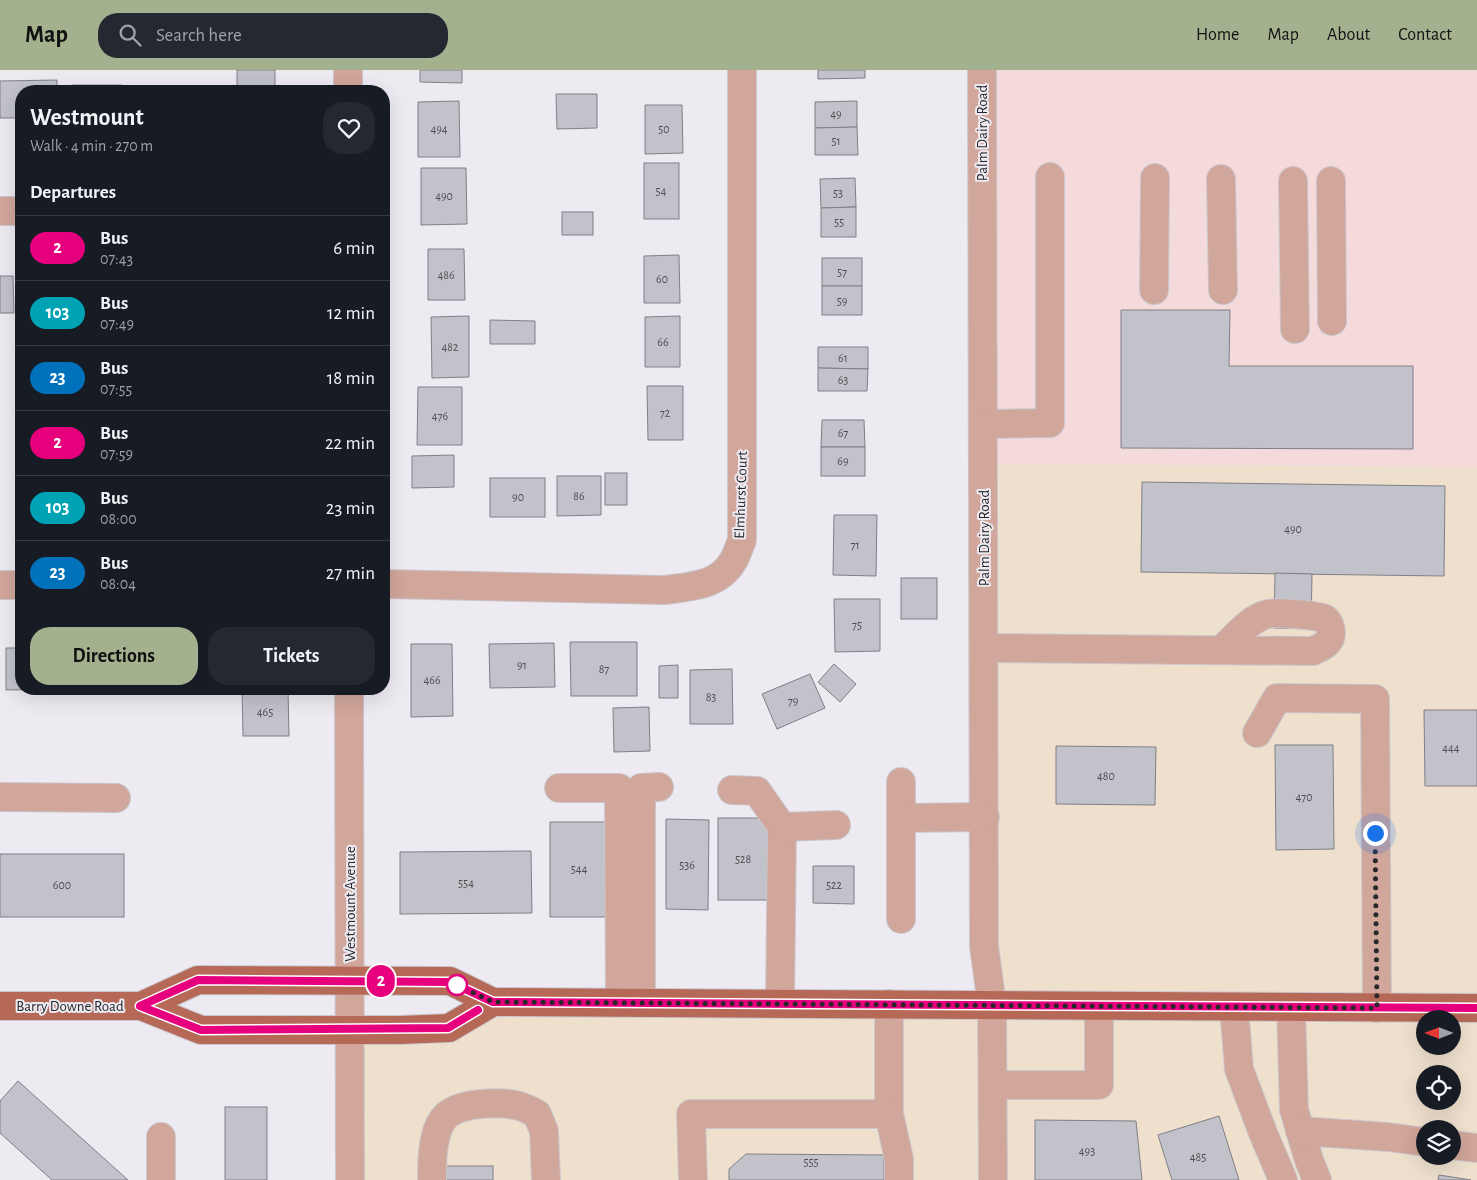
<!DOCTYPE html>
<meta charset="utf-8">
<style>
body{margin:0;font-family:"Alegreya Sans",sans-serif;background:#242831;color:#f1f3f6;height:100vh;display:flex;flex-direction:column;font-size:19px;white-space:nowrap}
*{box-sizing:border-box;margin:0}
p{font-size:16px;color:#9ea1a6}
.icon{flex:none;width:28px;height:28px;fill:none;stroke:currentColor;stroke-width:2;stroke-linecap:round;stroke-linejoin:round}
.map{position:relative;flex:1;overflow:hidden}
.side{position:absolute;left:15px;top:15px;width:375px;height:610px;display:flex;flex-direction:column;background:#171b24;border-radius:20px;box-shadow:0 5px 20px #0002}
.side>*{flex:none}
.badge{padding:0 10px;border-radius:16px;font-size:18px;line-height:32px}
.needle{width:32px;rotate:270deg}
.tools{position:absolute;left:1416px;top:940px;display:grid;gap:10px}
.tools a{display:grid;place-items:center;width:45px;height:45px;border-radius:50%;background:#171b24;box-shadow:0 5px 20px #0002;font-size:25px}
.you{position:absolute;width:25px;height:25px;margin:-12px;border:4px solid #fff;border-radius:50%;background:#1a73e8;box-shadow:0 0 0 8px #1a73e833}
.map>.badge{position:absolute;translate:-50% -50%;box-shadow:0 0 0 2px #fff}
h2{padding:0 15px;font-size:19px;line-height:45px}
.round{display:grid;place-items:center;flex:none;width:52px;height:52px;border-radius:20px;background:#242831}
.summary{display:flex;align-items:center;justify-content:space-between;height:85px;padding:0 15px}
h1{font-size:24px;font-weight:700;line-height:38px}
.primary-button{display:flex;gap:10px;margin-top:auto;padding:10px 15px}
.primary-button a{flex:1;height:58px;border-radius:20px;background:#a4b18f;color:#111;font-size:20px;font-weight:700;line-height:58px;text-align:center}
.primary-button a+a{background:#242831;color:#f1f3f6}
ul{padding:0;list-style:none}
li{display:flex;align-items:center;gap:15px;height:65px;padding:0 15px;border-top:1px solid #363941}
li div{flex:1}
li b{display:block;font-size:19px}
li em{font-style:normal}
li .badge{min-width:55px;font-weight:700;text-align:center}
header{display:flex;align-items:center;gap:30px;box-sizing:border-box;height:70px;padding:0 25px;background:#a4b18f;color:#111}
header strong{font-size:24px}
nav{display:flex;gap:28px;margin-inline-start:auto;font-size:18px}
.search{width:350px;height:45px;background:#242831;display:flex;align-items:center;gap:12px;box-sizing:border-box;padding:0 18px;border-radius:20px;color:#9ea1a6;font-size:19px}
.map>svg:first-child{display:block}
.commercial{fill:#eee0cd;fill-rule:evenodd}
.industrial{fill:#f5dadc}
.building{fill:#c2c2ca;stroke:#807f86}
.lines{fill:none;stroke-linecap:round;stroke-linejoin:round}
.minor-casing{stroke:#cac7ce;stroke-width:30}
.major-casing{stroke:#cac7ce;stroke-width:30}
.minor{stroke:#d1a69b;stroke-width:28}
.major{stroke:#b56956;stroke-width:28}
.line-casing{stroke:#fff;stroke-width:11}
.line{stroke:#e6007e;stroke-width:8}
.walk{stroke:#28272a;stroke-width:5;stroke-dasharray:0 9}
.stop-dot{fill:#fff;stroke:#e6007e;stroke-width:2.5}
.labels{text-anchor:middle;dominant-baseline:central;stroke-width:4;stroke-linejoin:round;paint-order:stroke}
.number-label{font-size:12px;fill:#4e4e52}
.street-label{font-size:15px;fill:#28272a;stroke:#edeaf2}
</style>
<header>
<strong>Map</strong>
<div class="search"><svg class="icon" aria-label="search" viewBox="0 0 24 24"><circle cx="10" cy="10" r="6"/><path d="M15 15l6 6"/></svg>Search here</div>
<nav><a>Home</a><a>Map</a><a>About</a><a>Contact</a></nav>
</header>
<div class="map">
<svg width="1477" height="1110" viewBox="0 0 1477 1110">
<rect width="100%" height="100%" fill="#edeaf2"/>
<path class="commercial" d="M982,393L1477,397V1110H351L352,962L448,961L493,932L982,937ZM1425,949H1452V976H1425ZM1425,1004H1452V1031H1425ZM1425,1059H1452V1086H1425Z"/>
<path class="industrial" d="M982,0H1477V397L982,393Z"/>
<g class="building">
<rect x="237" y="0" width="38" height="21"/>
<path d="M420,0H462V13L420,12Z"/>
<path d="M818,0H865V8L818,9Z"/>
<path d="M57,10V21H21V48H0V11Z"/>
<rect x="72" y="15" width="49" height="6"/>
<path d="M556,24H597V58L557,59Z"/>
<path d="M459,31L460,87H418V32Z"/>
<path d="M857,31V57L815,58V32Z"/>
<path d="M645,35H682L683,83L645,84Z"/>
<path d="M857,57L858,85H815V58Z"/>
<rect x="644" y="93" width="35" height="56"/>
<path d="M421,98H466L467,154L421,155Z"/>
<path d="M855,108L856,137L821,138L820,109Z"/>
<path d="M856,137V167H821V138Z"/>
<rect x="562" y="142" width="31" height="23"/>
<path d="M428,179H464L465,230H428Z"/>
<path d="M679,185L680,233H644V186Z"/>
<rect x="822" y="188" width="40" height="28"/>
<path d="M0,206H13L14,243H0Z"/>
<rect x="822" y="216" width="40" height="29"/>
<path d="M1121,240H1230L1229,296H1413V379L1121,378Z"/>
<path d="M469,246V307L432,308L431,247Z"/>
<path d="M680,246V297H645V247Z"/>
<path d="M490,250L535,251V274H490Z"/>
<path d="M818,277H868V299L818,298Z"/>
<path d="M818,298L868,299L867,321H818Z"/>
<path d="M647,316H683V370H648Z"/>
<path d="M418,317H462V375H417Z"/>
<path d="M822,350H864L865,377H821Z"/>
<rect x="821" y="377" width="44" height="29"/>
<path d="M454,385V417L412,418V386Z"/>
<rect x="605" y="403" width="22" height="32"/>
<path d="M557,406H601V445L557,446Z"/>
<rect x="490" y="408" width="55" height="39"/>
<path d="M1142,412L1445,416L1444,506L1141,502Z"/>
<path d="M834,445H877L876,506L833,505Z"/>
<path d="M1275,503L1312,504L1311,559L1274,558Z"/>
<rect x="901" y="508" width="36" height="41"/>
<path d="M834,529H880V581L835,582Z"/>
<path d="M570,572H637V626H571Z"/>
<path d="M554,573L555,617L490,618L489,574Z"/>
<path d="M411,574H452L453,646L411,647Z"/>
<path d="M6,578H21V619H67L6,620Z"/>
<path d="M834,594L856,614L840,632L818,612Z"/>
<path d="M678,595V628H659V596Z"/>
<path d="M732,599L733,654H690V600Z"/>
<path d="M810,604L825,638L777,659L762,624Z"/>
<path d="M242,619H288L289,666H243Z"/>
<path d="M649,637L650,681L614,682L613,638Z"/>
<path d="M1424,640H1477V716H1425Z"/>
<path d="M1275,675H1333L1334,779L1276,780Z"/>
<path d="M1056,676L1156,677L1155,735L1056,734Z"/>
<rect x="718" y="748" width="50" height="82"/>
<path d="M666,749L709,750L708,840L666,839Z"/>
<path d="M550,752H609L608,847H550Z"/>
<path d="M531,781L532,843L400,844V782Z"/>
<rect x="0" y="784" width="124" height="63"/>
<path d="M813,796H854V834L813,833Z"/>
<path d="M18,1011L128,1110H52L0,1063V1031Z"/>
<rect x="225" y="1037" width="42" height="73"/>
<path d="M1219,1046L1239,1110H1172L1158,1065Z"/>
<path d="M1035,1050L1136,1051L1142,1110H1035Z"/>
<path d="M746,1084L884,1085V1110H729V1099Z"/>
<rect x="440" y="1096" width="53" height="14"/>
<path d="M1439,1105L1471,1110H1438Z"/>
</g>
<g class="lines">
<g class="minor-casing">
<g id="minor">
<path d="M348,0V21"/>
<path d="M982,0L984,876L992,935L993,1110"/>
<path d="M1221,109L1223,220"/>
<path d="M1293,111L1295,259"/>
<path d="M1331,111L1332,251"/>
<path d="M0,141H21"/>
<path d="M1154,220L1155,108"/>
<path d="M983,354L1050,353V107"/>
<path d="M384,514L664,520C689,517 719,516 733,491C737,485 739,477 742,470V0"/>
<path d="M0,515H21"/>
<path d="M984,578L1313,581C1322,577 1331,573 1331,563C1331,558 1329,552 1325,549C1320,545 1275,542 1268,544C1250,548 1234,568 1222,580"/>
<path d="M349,619L350,1110"/>
<path d="M1257,663L1277,628L1375,629L1377,938"/>
<path d="M901,712V748"/>
<path d="M559,718H619L620,932"/>
<path d="M732,720L757,721L782,757L780,933"/>
<path d="M0,727L116,728"/>
<path d="M782,757L836,755"/>
<path d="M901,849V748L985,747"/>
<path d="M641,933V718L659,717"/>
<path d="M889,934V1044"/>
<path d="M1234,937L1239,999L1263,1063L1283,1110"/>
<path d="M1291,937L1294,1040L1309,1090L1317,1110"/>
<path d="M993,1015H1099V936"/>
<path d="M1300,1061L1388,1067L1425,1072"/>
<path d="M161,1067V1110"/>
<path d="M1452,1075L1477,1078"/>
<path d="M432,1110C432,1091 432,1061 445,1047C459,1032 501,1031 519,1036C525,1037 531,1041 537,1044L544,1061L546,1110"/>
<path d="M693,1110L691,1044H889L899,1089V1110"/>
</g>
</g>
<g class="major-casing">
<g id="major">
<path d="M0,936H141L201,960H400L449,958L493,932"/>
<path d="M141,936L198,910L450,911L493,932L1477,938"/>
</g>
</g>
<use href="#minor" class="minor"/>
<use href="#major" class="major"/>
</g>
<g class="lines">
<g class="line-casing">
<path id="line" d="M478,940L448,958L201,960L140,936L198,910L450,912L493,932L1477,938"/>
</g>
<use href="#line" class="line"/>
<path class="walk" d="M457,915L493,932L1377,938L1375,763"/>
</g>
<circle class="stop-dot" cx="457" cy="915" r="10"/>
<g class="labels">
<g class="number-label">
<text x="836" y="44">49</text>
<text x="439" y="59">494</text>
<text x="664" y="59">50</text>
<text x="836" y="71">51</text>
<text x="661" y="121">54</text>
<text x="838" y="123">53</text>
<text x="444" y="126">490</text>
<text x="839" y="152">55</text>
<text x="842" y="202">57</text>
<text x="446" y="205">486</text>
<text x="662" y="209">60</text>
<text x="842" y="231">59</text>
<text x="663" y="272">66</text>
<text x="450" y="277">482</text>
<text x="843" y="288">61</text>
<text x="843" y="310">63</text>
<text x="665" y="343">72</text>
<text x="440" y="346">476</text>
<text x="843" y="363">67</text>
<text x="843" y="391">69</text>
<text x="579" y="426">86</text>
<text x="518" y="427">90</text>
<text x="1293" y="459">490</text>
<text x="855" y="475">71</text>
<text x="857" y="555">75</text>
<text x="522" y="595">91</text>
<text x="604" y="599">87</text>
<text x="432" y="610">466</text>
<text x="711" y="627">83</text>
<text x="793" y="631">79</text>
<text x="265" y="642">465</text>
<text x="1451" y="678">444</text>
<text x="1106" y="706">480</text>
<text x="1304" y="727">470</text>
<text x="743" y="789">528</text>
<text x="687" y="795">536</text>
<text x="579" y="799">544</text>
<text x="466" y="813">554</text>
<text x="62" y="815">600</text>
<text x="834" y="815">522</text>
<text x="1087" y="1081">493</text>
<text x="1198" y="1087">485</text>
<text x="811" y="1092">555</text>
</g>
<g class="street-label">
<text transform="translate(982 63) rotate(-90)">Palm Dairy Road</text>
<text transform="translate(741 425) rotate(-88)">Elmhurst Court</text>
<text transform="translate(984 468) rotate(-90)">Palm Dairy Road</text>
<text transform="translate(350 834) rotate(-90)">Westmount Avenue</text>
<text x="70" y="936">Barry Downe Road</text>
</g>
</g>
</svg>
<div class="tools">
<a><svg class="needle" viewBox="-14 -14 28 28"><path d="M0-13l5 13h-10z" fill="#e53935"/><path d="M0 13l5-13h-10z" fill="#9ea1a6"/></svg></a>
<a><svg class="icon" aria-label="locate" viewBox="0 0 24 24"><circle cx="12" cy="12" r="6"/><path d="M12 2v4M12 18v4M2 12h4M18 12h4"/></svg></a>
<a><svg class="icon" aria-label="layers" viewBox="0 0 24 24"><path d="M12 4l9 5-9 5-9-5zM3 14l9 5 9-5"/></svg></a>
</div>
<div class="you" style="left:1375px;top:763px"></div>
<b class="badge" style="left:381px;top:911px;background:#e6007e;color:#fff">2</b>
<section class="side">
<div class="summary"><div><h1>Westmount</h1><p>Walk · 4 min · 270 m</p></div><a class="round"><svg class="icon" aria-label="heart" viewBox="0 0 24 24"><path d="M12 20l-8-8c-3-5 5-10 8-4 3-6 11-1 8 4z"/></svg></a></div>
<h2>Departures</h2>
<ul>
<li><span class="badge" style="background:#e6007e;color:#fff">2</span><div><b>Bus</b><p>07:43</p></div><em>6 min</em></li>
<li><span class="badge" style="background:#00a3b4;color:#fff">103</span><div><b>Bus</b><p>07:49</p></div><em>12 min</em></li>
<li><span class="badge" style="background:#0072bc;color:#fff">23</span><div><b>Bus</b><p>07:55</p></div><em>18 min</em></li>
<li><span class="badge" style="background:#e6007e;color:#fff">2</span><div><b>Bus</b><p>07:59</p></div><em>22 min</em></li>
<li><span class="badge" style="background:#00a3b4;color:#fff">103</span><div><b>Bus</b><p>08:00</p></div><em>23 min</em></li>
<li><span class="badge" style="background:#0072bc;color:#fff">23</span><div><b>Bus</b><p>08:04</p></div><em>27 min</em></li>
</ul>
<div class="primary-button"><a>Directions</a><a>Tickets</a></div>
</section>
</div>
